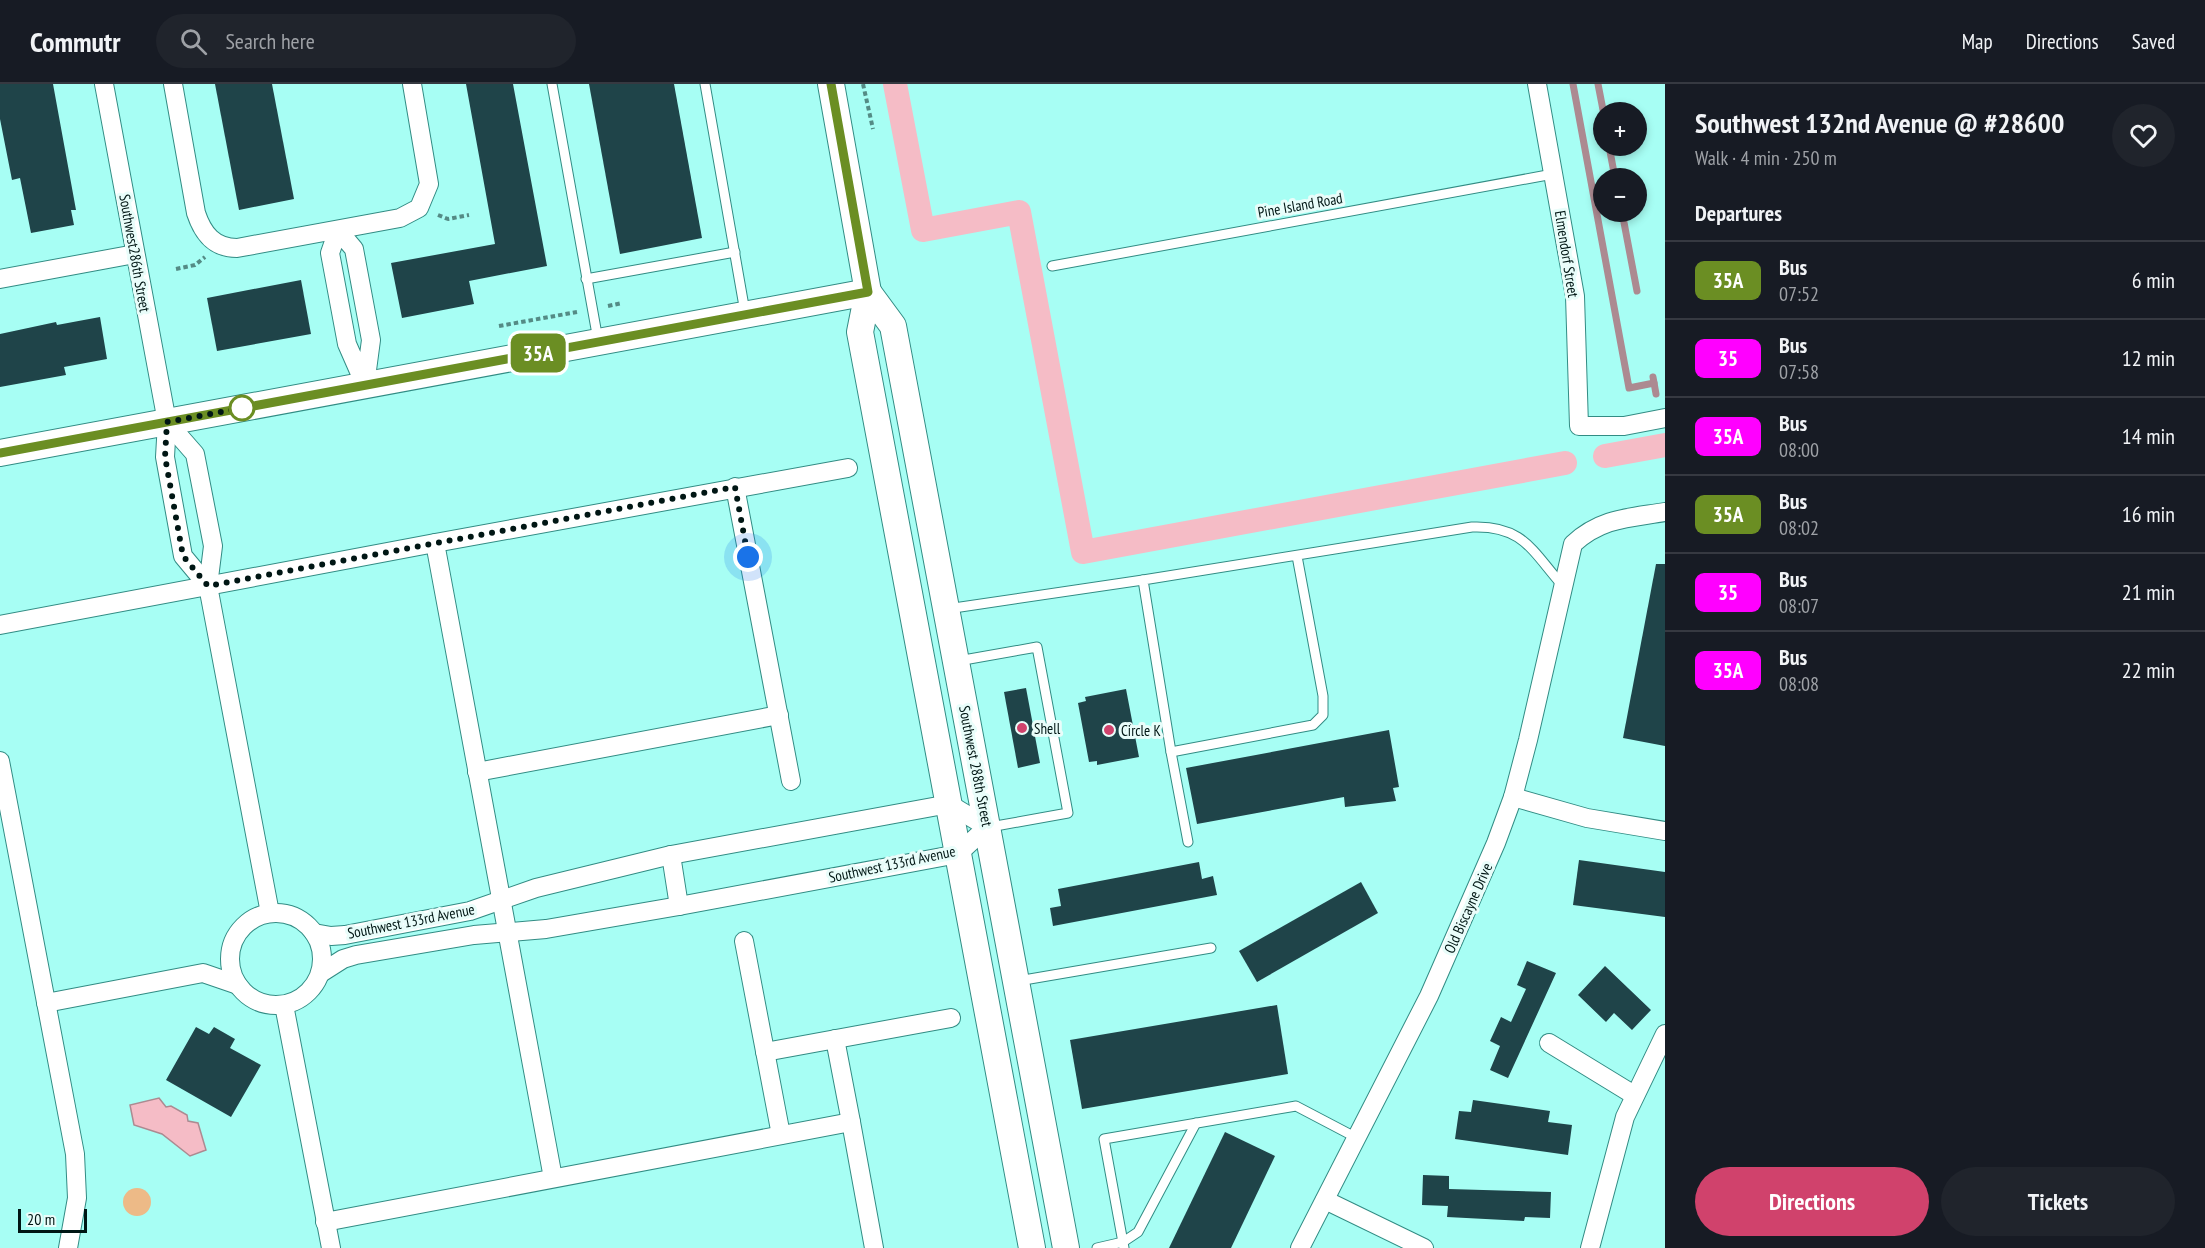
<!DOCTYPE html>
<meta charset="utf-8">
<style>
body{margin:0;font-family:"PT Sans Narrow",sans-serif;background:#20242c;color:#f1f3f6;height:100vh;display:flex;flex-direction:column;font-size:22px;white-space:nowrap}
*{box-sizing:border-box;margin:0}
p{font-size:20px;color:#9ea1a6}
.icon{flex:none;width:33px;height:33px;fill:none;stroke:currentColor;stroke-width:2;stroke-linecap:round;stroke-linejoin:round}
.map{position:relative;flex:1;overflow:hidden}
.panel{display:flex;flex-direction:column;background:#171b24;width:540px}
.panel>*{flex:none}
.badge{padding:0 12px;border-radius:9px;font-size:21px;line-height:39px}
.controls{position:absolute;left:1593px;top:18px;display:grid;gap:12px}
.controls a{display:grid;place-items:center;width:54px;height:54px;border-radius:50%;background:#171b24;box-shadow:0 3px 9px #0003;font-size:30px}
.scale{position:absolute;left:18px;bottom:15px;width:69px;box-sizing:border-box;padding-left:6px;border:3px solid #001614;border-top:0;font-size:16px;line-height:21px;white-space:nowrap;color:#001614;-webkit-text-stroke:4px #e9fdfa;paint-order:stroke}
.you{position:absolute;width:30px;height:30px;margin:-15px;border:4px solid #fff;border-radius:50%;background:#1a73e8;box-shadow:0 0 0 9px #1a73e833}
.map>.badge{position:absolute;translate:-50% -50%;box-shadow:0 0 0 3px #fff}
h2{padding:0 30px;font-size:22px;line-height:54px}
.round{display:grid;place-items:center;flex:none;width:63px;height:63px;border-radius:32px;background:#20242c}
.overview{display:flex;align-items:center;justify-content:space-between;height:102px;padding:0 30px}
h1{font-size:28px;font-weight:800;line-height:45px}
.primary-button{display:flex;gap:12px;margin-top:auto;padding:12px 30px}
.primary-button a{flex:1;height:69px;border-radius:36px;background:#d0426c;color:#fff;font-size:24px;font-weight:800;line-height:69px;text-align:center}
.primary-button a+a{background:#20242c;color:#f1f3f6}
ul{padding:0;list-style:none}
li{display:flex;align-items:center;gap:18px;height:78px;padding:0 30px;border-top:2px solid #363941}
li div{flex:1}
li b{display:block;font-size:22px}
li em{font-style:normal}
li .badge{min-width:66px;font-weight:700;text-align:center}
header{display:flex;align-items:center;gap:36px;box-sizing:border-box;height:84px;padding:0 30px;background:#171b24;border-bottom:2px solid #363941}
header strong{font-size:28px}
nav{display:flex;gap:33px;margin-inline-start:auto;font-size:21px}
.search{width:420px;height:54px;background:#20242c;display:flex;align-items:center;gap:15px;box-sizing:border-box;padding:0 21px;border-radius:33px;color:#9ea1a6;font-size:22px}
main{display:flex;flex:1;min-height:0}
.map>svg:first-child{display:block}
.green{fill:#edba87}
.water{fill:#f5bcc6;stroke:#ac8a91;stroke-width:1.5}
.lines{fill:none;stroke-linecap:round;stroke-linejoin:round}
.stream{stroke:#ac8a91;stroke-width:7}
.canal{stroke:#f5bcc6;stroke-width:24}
.building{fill:#1f4449}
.lane-casing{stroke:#328c84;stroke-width:11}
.street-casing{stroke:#328c84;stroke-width:20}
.secondary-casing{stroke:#328c84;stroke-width:28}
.path{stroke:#548b85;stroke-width:4;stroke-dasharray:4.5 3;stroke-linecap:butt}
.lane{stroke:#fff;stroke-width:9}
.street{stroke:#fff;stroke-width:18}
.secondary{stroke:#fff;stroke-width:26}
.line-casing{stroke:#fff;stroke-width:14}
.line{stroke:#6b8e23;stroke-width:9}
.walk{stroke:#001614;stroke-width:6;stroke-dasharray:0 10.8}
.stop-dot{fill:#fff;stroke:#6b8e23;stroke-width:3}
.poi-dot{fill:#d0426c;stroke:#e9fdfa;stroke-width:2}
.labels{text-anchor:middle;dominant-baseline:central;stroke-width:6;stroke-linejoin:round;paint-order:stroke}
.street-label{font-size:15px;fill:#001614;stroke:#e9fdfa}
.poi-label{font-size:15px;fill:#001614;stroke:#e9fdfa;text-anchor:start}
</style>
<header>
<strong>Commutr</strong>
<div class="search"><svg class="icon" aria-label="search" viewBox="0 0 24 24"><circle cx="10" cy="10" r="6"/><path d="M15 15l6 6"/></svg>Search here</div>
<nav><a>Map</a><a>Directions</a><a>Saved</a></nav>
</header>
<main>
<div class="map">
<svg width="1665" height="1164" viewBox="0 0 1665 1164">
<rect width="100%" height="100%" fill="#a7fef4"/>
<circle class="green" cx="137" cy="1118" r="14"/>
<path class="water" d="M159,1014L166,1023L171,1022L187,1031L188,1037L198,1039L206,1066L190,1072L162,1050L134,1041L130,1021Z"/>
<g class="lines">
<g class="stream">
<path d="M1573,0L1629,304L1654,299"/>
<path d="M1598,0L1604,31"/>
<path d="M1609,62L1615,94"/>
<path d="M1622,128L1637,207"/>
<path d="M1653,293L1656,310"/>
</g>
<g class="canal">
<path d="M895,0L923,146L1019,128L1083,468L1565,379"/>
<path d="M1605,372L1665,361"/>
</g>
</g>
<g class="building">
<path d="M0,0H53L76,126H71L74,141L31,149L20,94L12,96L0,35Z"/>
<path d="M215,0H272L294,115L239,126Z"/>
<path d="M466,0H513L547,182L469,197L474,220L402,234L391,179L495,160Z"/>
<path d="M589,0H674L702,154L620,170Z"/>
<path d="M301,196L311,250L217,267L207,214Z"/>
<path d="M100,233L107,275L64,283L66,291L0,303V250L56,238L57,241Z"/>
<path d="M1656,480H1665V662L1623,654Z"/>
<path d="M1026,604L1040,679L1018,684L1004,608Z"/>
<path d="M1126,605L1139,673L1097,681V677L1089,678L1078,619L1086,617L1085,613Z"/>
<path d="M1389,646L1399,703L1393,704L1396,717L1345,723L1344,713L1197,740L1186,684Z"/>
<path d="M1579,776L1665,788V833L1573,821Z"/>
<path d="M1199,778L1202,795L1213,792L1217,811L1053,842L1050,824L1061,822L1058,805Z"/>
<path d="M1361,798L1378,829L1257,898L1239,867Z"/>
<path d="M1527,877L1556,889L1508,994L1490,986L1500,962L1490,957L1501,933L1511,938L1526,905L1517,901Z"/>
<path d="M1605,882L1651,926L1632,946L1614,929L1606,938L1578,911Z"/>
<path d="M1277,921L1288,990L1082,1025L1070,956Z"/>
<path d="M196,943L209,950L214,943L235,955L230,964L261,981L231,1033L166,996Z"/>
<path d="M1473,1016L1550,1027L1548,1038L1572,1041L1568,1071L1455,1055L1459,1027L1471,1028Z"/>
<path d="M1225,1048L1275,1072L1231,1164H1169Z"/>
<path d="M1423,1091L1449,1092V1112V1105L1551,1108L1550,1134L1525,1133L1524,1137L1447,1133L1448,1122L1422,1121Z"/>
</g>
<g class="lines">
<g class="lane-casing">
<g id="lane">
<path d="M552,0L598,256"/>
<path d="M705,0L745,228"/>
<path d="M1052,182L1553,90"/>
<path d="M586,195L735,168"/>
<path d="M1297,472L1323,612V631L1313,641L1171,668L1143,496L1472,443C1523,441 1532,467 1563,502"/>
<path d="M947,525L1143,496"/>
<path d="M958,577L1037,563L1068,729L990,743"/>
<path d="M1171,668L1188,758"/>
<path d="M1018,897L1211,864"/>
<path d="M1097,1164L1123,1158L1138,1148L1196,1039"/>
<path d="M1124,1164L1104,1055L1296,1022L1357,1054"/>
</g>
</g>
<g class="street-casing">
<g id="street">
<path d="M104,0L167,338L165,373L183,472L208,502"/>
<path d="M173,0L196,129C203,150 214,164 237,164L400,134L419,124L429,100L412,0"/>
<path d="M1537,0L1575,212L1579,342H1624L1665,334"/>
<path d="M338,146L354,165L371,256L365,301L347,260L330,169Z"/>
<path d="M0,195L135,170"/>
<path d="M167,338L195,370L213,462L208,502L270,829"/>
<path d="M735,403L791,697"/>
<path d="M0,541L435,459"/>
<path d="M0,677L75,1070L77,1114L68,1164"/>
<path d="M477,688L779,631"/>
<path d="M1513,713L1587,734L1665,747"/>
<path d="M671,771L679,822"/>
<circle cx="276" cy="875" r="46"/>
<path d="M314,849L331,852L345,851L470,827L536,804L671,771L949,720L987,743L958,770L679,822L546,845L474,851L356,871L343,875L321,889"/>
<path d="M744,857L781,1051"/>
<path d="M46,919L203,889L238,901"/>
<path d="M284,921L331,1164"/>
<path d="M1549,959L1634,1011"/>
<path d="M765,968L951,934"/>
<path d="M851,1038L874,1164"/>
<path d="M553,1094L435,459L848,384"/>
<path d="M1325,1116L1424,1164"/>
<path d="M325,1138L851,1038L835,955"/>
<path d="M1300,1164L1429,912L1496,759L1513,713L1528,656L1573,460C1601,434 1629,434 1665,428"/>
<path d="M1590,1164L1625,1033L1665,950"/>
</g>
</g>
<g class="secondary-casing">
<g id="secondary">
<path d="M831,0L868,208L860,248L1032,1164"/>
<path d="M868,208L893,242L1066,1164"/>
<path d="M0,369L868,208"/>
</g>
</g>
<g class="path">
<path d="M863,0L873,45"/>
<path d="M438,131L448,135L469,131"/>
<path d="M176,185L195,181L205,173"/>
<path d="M608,222L622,219"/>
<path d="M499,242L577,228"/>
</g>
<use href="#lane" class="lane"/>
<use href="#street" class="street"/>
<use href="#secondary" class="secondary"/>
</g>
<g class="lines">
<g class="line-casing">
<path id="line" d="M0,369L868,208L831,0"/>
</g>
<use href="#line" class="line"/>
<path class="walk" d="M242,324L167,338L165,373L183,472L208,502L735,403L748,473"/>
</g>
<circle class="stop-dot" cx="242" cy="324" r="12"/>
<g class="poi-dot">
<circle cx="1022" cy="644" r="6"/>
<circle cx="1109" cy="646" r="6"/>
</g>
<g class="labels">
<g class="street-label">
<text transform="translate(1300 121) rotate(-10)">Pine Island Road</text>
<text transform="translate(135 169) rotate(80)">Southwest286th Street</text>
<text transform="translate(1567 170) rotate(81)">Elmendorf Street</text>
<text transform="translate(976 682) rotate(79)">Southwest 288th Street</text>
<text transform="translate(892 780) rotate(-12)">Southwest 133rd Avenue</text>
<text transform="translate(1468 824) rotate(-66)">Old Biscayne Drive</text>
<text transform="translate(411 837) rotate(-11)">Southwest 133rd Avenue</text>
</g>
<g class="poi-label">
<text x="1034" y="644">Shell</text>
<text x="1121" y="646">Circle K</text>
</g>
</g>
</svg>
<div class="controls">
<a>+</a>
<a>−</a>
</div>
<div class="scale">20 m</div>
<div class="you" style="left:748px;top:473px"></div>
<b class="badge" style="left:538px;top:269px;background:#6b8e23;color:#fff">35A</b>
</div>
<section class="panel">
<div class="overview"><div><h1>Southwest 132nd Avenue @ #28600</h1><p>Walk · 4 min · 250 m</p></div><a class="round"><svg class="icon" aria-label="heart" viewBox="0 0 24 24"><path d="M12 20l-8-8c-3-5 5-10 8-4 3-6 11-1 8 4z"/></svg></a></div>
<h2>Departures</h2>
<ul>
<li><span class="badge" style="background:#6b8e23;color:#fff">35A</span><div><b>Bus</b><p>07:52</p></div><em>6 min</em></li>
<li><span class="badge" style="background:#f0f;color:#fff">35</span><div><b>Bus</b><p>07:58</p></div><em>12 min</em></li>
<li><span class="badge" style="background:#f0f;color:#fff">35A</span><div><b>Bus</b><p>08:00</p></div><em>14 min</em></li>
<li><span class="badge" style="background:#6b8e23;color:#fff">35A</span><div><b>Bus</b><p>08:02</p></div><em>16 min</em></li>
<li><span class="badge" style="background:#f0f;color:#fff">35</span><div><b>Bus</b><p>08:07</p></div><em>21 min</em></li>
<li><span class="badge" style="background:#f0f;color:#fff">35A</span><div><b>Bus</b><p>08:08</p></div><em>22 min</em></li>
</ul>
<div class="primary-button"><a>Directions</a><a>Tickets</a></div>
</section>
</main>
